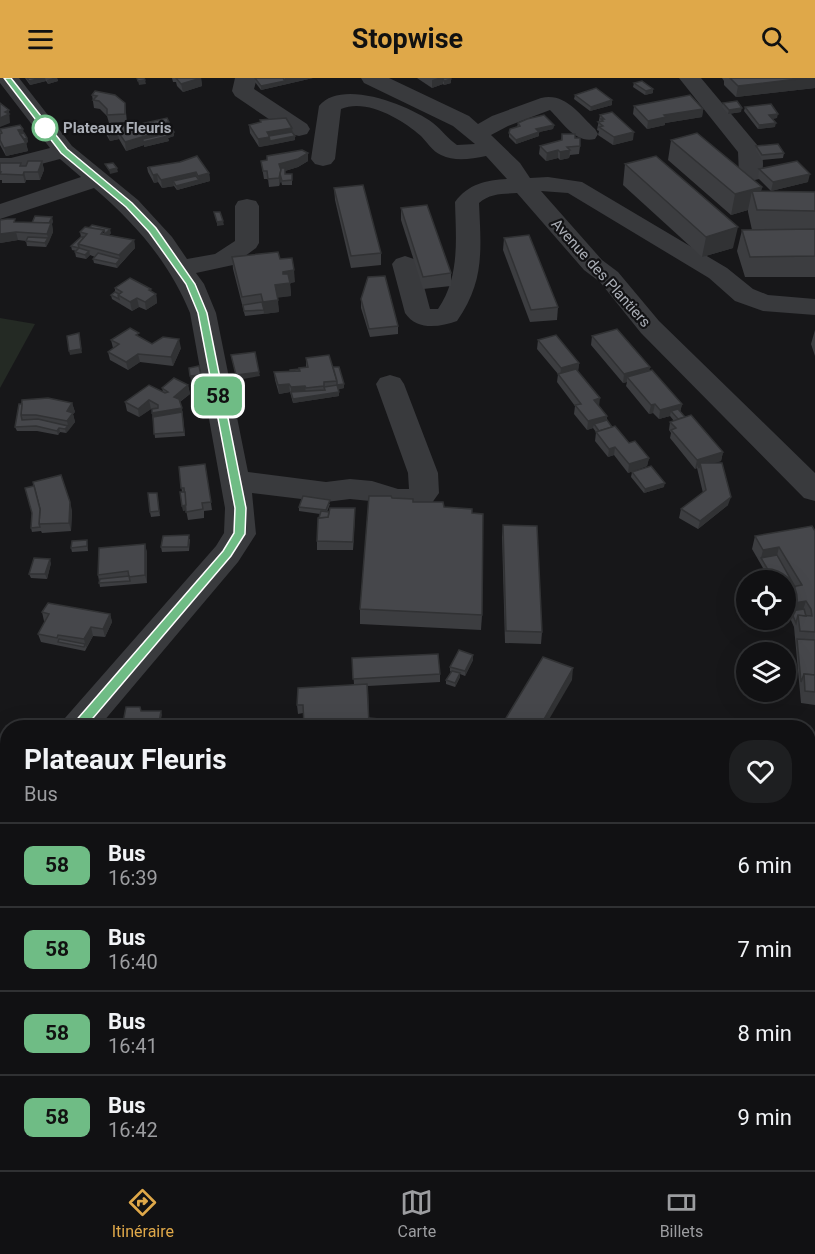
<!DOCTYPE html>
<html lang="fr">
<meta charset="utf-8">
<style>
body{margin:0;font-family:Roboto,sans-serif;background:#1e1f21;color:#f1f3f6;height:100vh;display:flex;flex-direction:column;font-size:22px;white-space:nowrap}
*{box-sizing:border-box;margin:0}
p{font-size:20px;color:#9c9da0}
.icon{flex:none;width:33px;height:33px;fill:none;stroke:currentColor;stroke-width:2;stroke-linecap:round;stroke-linejoin:round}
.map{position:relative;flex:1;overflow:hidden}
.panel{position:absolute;left:0px;top:642px;width:816px;height:450px;display:flex;flex-direction:column;background:#111113;border-radius:24px 24px 0 0;box-shadow:0 6px 24px #0002,0 0 0 2px #303133}
.panel>*{flex:none}
.badge{padding:0 12px;border-radius:9px;font-size:21px;line-height:39px}
.controls{position:absolute;left:736px;top:492px;display:grid;gap:12px}
.controls a{display:grid;place-items:center;width:60px;height:60px;border-radius:50%;background:#111113;box-shadow:0 6px 24px #0002,0 0 0 2px #303133;font-size:30px}
.map>.badge{position:absolute;translate:-50% -50%;box-shadow:0 0 0 3px #fff}
.round{display:grid;place-items:center;flex:none;width:63px;height:63px;border-radius:24px;background:#1e1f21}
.headline{display:flex;align-items:center;justify-content:space-between;height:102px;padding:0 24px}
h1{font-size:28px;font-weight:700;line-height:45px}
ul{padding:0;list-style:none}
li{display:flex;align-items:center;gap:18px;height:84px;padding:0 24px;border-top:2px solid #303133}
li div{flex:1}
li b{display:block;font-size:22px}
li em{font-style:normal}
li .badge{min-width:66px;font-weight:700;text-align:center}
header{display:flex;justify-content:space-between;align-items:center;height:78px;padding:0 24px;background:#dfa849;color:#111;font-size:27px;font-weight:700}
.tab-bar{display:flex;justify-content:space-around;align-items:center;height:84px;border-top:2px solid #303133;background:#111113;font-size:16px;color:#9c9da0}
.tab-bar a{display:grid;justify-items:center;gap:3px}
.tab-bar .current{color:#dfa849}
.map>svg:first-child{display:block}
.green{fill:#242a24}
.lines{fill:none;stroke-linecap:round;stroke-linejoin:round}
.minor{fill:#393a3d;fill-rule:evenodd}
.wall{fill:#3c3d40}
.shaded-wall{fill:#313234}
.building{fill:#46474b;stroke:#313234;stroke-width:1.5}
.line{fill:#6fbc85;stroke:#fff;stroke-width:1.5}
.stop-dot{fill:#fff;stroke:#6fbc85;stroke-width:3}
.labels{text-anchor:middle;dominant-baseline:central;stroke-width:4.5;stroke-linejoin:round;paint-order:stroke}
.far-stop-label{font-size:15px;font-weight:bold;fill:#abafb7;stroke:#121214;text-anchor:start}
.far-street-label{font-size:15px;fill:#abafb7;stroke:#121214}
</style>
<header><svg class="icon" aria-label="menu" viewBox="0 0 24 24"><path d="M4 6h16M4 12h16M4 18h16"/></svg>Stopwise<svg class="icon" aria-label="search" viewBox="0 0 24 24"><circle cx="10" cy="10" r="6"/><path d="M15 15l6 6"/></svg></header>
<div class="map">
<svg width="815" height="1092" viewBox="0 0 815 1092">
<rect width="100%" height="100%" fill="#171719"/>
<path class="green" d="M0,240L35,246L0,310Z"/>
<g class="lines">
<g class="minor">
<path d="M0,0H19L72,68L138,122L172,159L187,181L215,176L235,163V128L238,123L247,121L256,123L259,128V165L256,170L233,187L196,195L204,206L216,235L248,394L326,404L350,401L372,403L398,411H409L408,395L376,306L380,300L390,297L400,300L404,306L438,395L439,415L429,429L418,433L397,432L370,423L350,421L326,424L252,415L256,456L238,484L98,650H60L65,640L216,468L224,455L225,430L190,235C169,184 136,146 94,110L0,141V126L81,99L60,81L11,94H0V80H11L50,70L0,5Z"/>
<path d="M235,0H257L254,11L307,46L310,51L307,56L299,58L291,56L235,18L232,13Z"/>
<path d="M361,0H389L469,38L478,46L492,38L541,20C565,14 579,36 595,51L598,56L595,61C576,66 563,45 550,32L508,48L491,57L520,85L530,100L548,99L582,104L727,190L753,211L768,217L815,221V237L763,233L735,223L709,200L568,115L541,113L602,182L618,194L659,243L815,395V423L804,420L641,255L600,204L584,192L517,115C502,116 490,115 479,125C481,171 485,203 457,243C440,249 417,253 405,235L392,186L396,181L405,178L414,181L418,186L430,231H438C460,199 456,161 455,124C468,106 486,102 507,101L486,78C471,81 455,84 441,77C432,73 427,64 421,58C402,41 366,20 341,31L335,81L331,86L323,88L315,86L311,81L319,28C342,0 410,28 433,45C442,52 448,61 457,67L475,66L453,48L364,5Z"/>
<path d="M679,0H701L758,68C764,76 765,93 759,101L751,103L743,101L739,96L738,74Z"/>
<path d="M8,715V752L0,755V717Z"/>
<path d="M8,835V871L0,873V837Z"/>
<path d="M815,1042V1092H791L788,1084H808V1045Z"/>
</g>
</g>
<g class="wall">
<path d="M25,0H57L58,3L48,6L46,3L30,7Z"/>
<path d="M172,0H201L202,8L183,14L177,8L176,4H173Z"/>
<path d="M255,0H313L261,12L255,4Z"/>
<path d="M417,0H450L451,5L444,7L443,6L432,10Z"/>
<path d="M722,0H815V10L736,19L724,7V3Z"/>
<path d="M634,5L653,11V15L645,17L633,9Z"/>
<path d="M92,17L125,25L127,44L109,45L107,38L100,31L94,30Z"/>
<path d="M575,17L612,22V27L590,33L574,21Z"/>
<path d="M723,25L741,34L728,36L722,29Z"/>
<path d="M634,28L703,31L702,39L665,45V47L647,51L633,36Z"/>
<path d="M745,29L777,40L772,41L775,49L758,51L744,33Z"/>
<path d="M600,37L633,62L613,67L598,57L599,53L597,52Z"/>
<path d="M260,42L292,54L295,62L259,69L250,55L249,47L260,44Z"/>
<path d="M169,44L170,48L174,58L168,60L169,63L144,69V67L126,73L119,61L110,63L107,58L105,50L126,51Z"/>
<path d="M518,45L554,47L553,51L539,54V58L516,66L509,59V55L517,49Z"/>
<path d="M0,51L24,55L27,60L28,64L26,65L28,73L6,78L0,67Z"/>
<path d="M562,56L575,60L580,68L579,76L570,77L569,80L560,82L558,80L546,83L539,76L540,68L561,63Z"/>
<path d="M671,62L762,109L761,113L815,114V199H745L737,173L742,152H752L748,134V132L731,137L668,82Z"/>
<path d="M756,68L784,75L783,80L762,82L756,72Z"/>
<path d="M42,83L44,92L40,102H26L25,105H2V102H0V85L26,88Z"/>
<path d="M261,83H308L298,89L285,93V96H292V107H282L281,103L279,108L269,109L268,101H264Z"/>
<path d="M625,86L733,170L702,179L623,107Z"/>
<path d="M147,89L209,95L210,103L177,112L174,108L162,110L158,104L154,105L148,94Z"/>
<path d="M759,91L808,104L771,113L758,100Z"/>
<path d="M334,110L381,175V187L351,190L335,122Z"/>
<path d="M401,130L451,195V208L423,211L401,142Z"/>
<path d="M0,142L15,144L32,145L53,143L52,146L53,154L46,169L27,168L26,163L18,162L0,165Z"/>
<path d="M80,154L111,155L109,157L134,162L135,170L117,190L94,185L93,181L95,179L90,177L86,181L76,179L75,174L76,173L72,172L71,168L81,159Z"/>
<path d="M504,160L558,229L557,242L530,244L503,172Z"/>
<path d="M232,179L280,181L295,204L290,205L291,218L277,219L279,234L245,238L233,191Z"/>
<path d="M115,210L152,214L156,216L157,225L146,232L139,229L132,233L112,221L111,217L115,214Z"/>
<path d="M361,221L398,248V256L370,259L361,230Z"/>
<path d="M815,252V278L811,266Z"/>
<path d="M592,258L650,289L649,293L682,326L680,334L723,374L721,383L713,385L728,427L698,451L679,440L681,431L703,415L697,390L695,391L670,360L671,355L669,352L670,344L674,343L670,338L659,341L653,335L649,336L626,308L627,304L623,305L591,267Z"/>
<path d="M139,259L152,266L181,270L173,288L140,284L128,292L110,282L108,274L113,270L111,262Z"/>
<path d="M538,262L579,285L578,293L599,328L607,338V342L612,349L629,365L649,380L647,388L628,395L614,377L608,379L595,363L596,354L593,350L587,352L574,336L575,328L557,304L558,296L537,271Z"/>
<path d="M306,280L333,289L344,310L338,311L339,318L293,325L290,314L279,316L275,302L274,294L290,293L306,289Z"/>
<path d="M188,307L190,316L180,324L183,339L185,358L155,360L152,331H151L139,339L127,333L125,324L163,314L162,310Z"/>
<path d="M72,325L75,334L73,336L75,344L66,355L60,354L58,357L37,353H17L15,349L19,326Z"/>
<path d="M205,386L212,432L204,433V440L188,442L186,432L183,433L182,414L179,389Z"/>
<path d="M632,394L664,409L644,415L631,399Z"/>
<path d="M157,415L160,438L151,439L150,434Z"/>
<path d="M392,420L444,429L482,537L481,552L360,546V531Z"/>
<path d="M330,426L327,434L355,430L353,472H317V463L320,436L299,433V429Z"/>
<path d="M72,432L71,453L42,455L41,453L32,454L31,450Z"/>
<path d="M503,447L542,554L541,566L505,565L502,459Z"/>
<path d="M815,452V627L801,625L794,549L786,531V502H770L752,471L755,458Z"/>
<path d="M190,461L189,473L162,474L161,469Z"/>
<path d="M87,462L88,473L72,474L71,470Z"/>
<path d="M145,466L147,475V505L100,509L98,497Z"/>
<path d="M51,485L47,501L31,500L29,496Z"/>
<path d="M42,534L110,536L112,544L105,559L93,558L85,573L41,564L38,556L45,543H44Z"/>
<path d="M473,577V582L465,598L460,596V599L455,609L446,606V602L451,594L450,593V589Z"/>
<path d="M352,580L440,596V604L368,608L369,650H304L303,635L298,636L297,627L354,606Z"/>
<path d="M808,711L814,834L808,847Z"/>
</g>
<g class="shaded-wall">
<path d="M41,0H45L46,3L30,7L29,3Z"/>
<path d="M53,0H57L58,3L48,6L47,2Z"/>
<path d="M201,0L202,8L183,14L181,6Z"/>
<path d="M285,0H313L261,12V8L285,3Z"/>
<path d="M438,0H450L443,2V6L432,10V2Z"/>
<path d="M806,0H815V10L736,19L738,8Z"/>
<path d="M451,1V5L444,7V3Z"/>
<path d="M145,2L146,6L139,7L138,3Z"/>
<path d="M653,11V15L645,17L646,13Z"/>
<path d="M612,22V27L590,33L591,29Z"/>
<path d="M742,30L741,34L728,36L729,32Z"/>
<path d="M703,31L702,39L665,45V47L647,51L648,43L664,37Z"/>
<path d="M9,32L10,45L0,49V40L5,34Z"/>
<path d="M778,36L777,40L768,41L769,37Z"/>
<path d="M169,44L170,52L174,54V58L168,60L169,63L144,69V67L126,73L125,64L162,45Z"/>
<path d="M776,45L775,49L758,51L759,47Z"/>
<path d="M554,47L553,51L539,54V58L516,66V62L536,51Z"/>
<path d="M292,50L293,58L270,62L271,67L259,69L258,61L267,54Z"/>
<path d="M23,51L25,59L21,60L18,52Z"/>
<path d="M117,52L119,61L110,63L108,55Z"/>
<path d="M634,54L633,62L613,67L614,59Z"/>
<path d="M295,58V62L271,67L270,63Z"/>
<path d="M27,60L28,64L26,65L28,73L6,78L4,70L22,61Z"/>
<path d="M558,72V80L546,83L547,75Z"/>
<path d="M570,72L569,80L560,82V74Z"/>
<path d="M308,75V83L298,89L281,94L282,100L279,108V86Z"/>
<path d="M42,83L44,92L40,102L38,94Z"/>
<path d="M117,90L118,94L110,96L109,92Z"/>
<path d="M24,94L26,102L25,105L23,97Z"/>
<path d="M196,94L197,102L173,103L174,108L162,110L161,102Z"/>
<path d="M209,95L210,103L177,112L176,108L199,102L198,98Z"/>
<path d="M157,96L158,104L154,105L153,97Z"/>
<path d="M810,96L808,104L771,113L773,104Z"/>
<path d="M762,109L757,129L752,113L748,132L731,137L735,116Z"/>
<path d="M52,139L53,143L52,146L53,154L49,164L47,156L48,149Z"/>
<path d="M223,143L224,147L217,148V144Z"/>
<path d="M738,149L733,170L702,179L706,159Z"/>
<path d="M110,151L111,155L106,160L105,156Z"/>
<path d="M16,154L18,162L0,165V156Z"/>
<path d="M48,160L49,164L46,169L45,165Z"/>
<path d="M134,162L135,170L121,185L119,177Z"/>
<path d="M89,173L90,177L86,181L85,177Z"/>
<path d="M120,181L121,185L117,190L116,186Z"/>
<path d="M294,192L295,204L284,206L283,194Z"/>
<path d="M290,205L291,218L276,220L275,207Z"/>
<path d="M151,211L152,218L156,216L157,225L146,232L145,224L149,212Z"/>
<path d="M137,220L139,229L132,233L130,224Z"/>
<path d="M278,222L279,234L264,236L263,224Z"/>
<path d="M79,255L82,275L70,277L69,273Z"/>
<path d="M179,261L181,270L173,288L171,279Z"/>
<path d="M138,276L140,284L128,292L126,284Z"/>
<path d="M579,285L578,294L560,299L561,290Z"/>
<path d="M650,289L648,298L627,299V304L623,305L624,296Z"/>
<path d="M259,294L260,298L237,302L236,297Z"/>
<path d="M201,297L202,301L191,303L190,298Z"/>
<path d="M289,306L290,314L279,316L278,307Z"/>
<path d="M344,306V310L337,312V307Z"/>
<path d="M188,307L190,316L175,327L174,319Z"/>
<path d="M305,308L306,316L291,314V318V309Z"/>
<path d="M339,314V318L293,325V321Z"/>
<path d="M600,320L599,329L594,322Z"/>
<path d="M149,322L151,331L139,339L138,331Z"/>
<path d="M72,325L75,334L73,336L75,344L69,352L67,343V333Z"/>
<path d="M655,326L653,335L649,336L651,327Z"/>
<path d="M682,326L680,335L671,333L670,338L659,341L660,332Z"/>
<path d="M182,330L183,339L185,358L183,339L153,344L152,335Z"/>
<path d="M607,338L606,347L594,346L593,350L587,352L588,343Z"/>
<path d="M68,348L69,352L66,355L65,351Z"/>
<path d="M59,350L60,354L58,357L57,353Z"/>
<path d="M615,369L614,377L608,379L609,371Z"/>
<path d="M723,374L721,383L701,389L700,385L698,386L697,390L695,391L697,382Z"/>
<path d="M649,380L647,388L628,395L629,386Z"/>
<path d="M665,405L664,409L644,415L645,411Z"/>
<path d="M731,419L728,427L698,451L700,443Z"/>
<path d="M70,424L72,432L71,453L69,445Z"/>
<path d="M187,427L188,431L183,433L182,428Z"/>
<path d="M355,430V438L353,472V464Z"/>
<path d="M145,466L147,475V505L145,497Z"/>
<path d="M779,469L776,482L761,480L763,472Z"/>
<path d="M50,481L51,485L47,501L45,496Z"/>
<path d="M806,523L802,535L791,533L794,525Z"/>
<path d="M110,536L112,544L105,559L103,551Z"/>
<path d="M91,549L93,558L86,570L84,561Z"/>
<path d="M473,577V582L465,598V593Z"/>
<path d="M573,590L572,602L544,650H539Z"/>
<path d="M460,595V599L455,609V605Z"/>
<path d="M161,633L162,637L159,650H158Z"/>
</g>
<g class="building">
<path d="M27,0H41L29,3Z"/>
<path d="M137,0H144L145,2L138,3Z"/>
<path d="M176,0H201L181,6Z"/>
<path d="M255,0H283L285,3L261,8Z"/>
<path d="M443,0H450L451,1L444,3Z"/>
<path d="M730,0H806L738,8Z"/>
<path d="M642,3L653,11L646,13L634,5Z"/>
<path d="M596,10L612,22L591,29L575,17Z"/>
<path d="M95,13L115,17L125,25V36L107,37V31L99,23L93,22L97,18L92,17Z"/>
<path d="M690,17L703,31L664,37L666,39L648,43L634,28Z"/>
<path d="M737,23L742,30L729,32L723,25Z"/>
<path d="M0,25L9,32L5,34L9,36L0,40Z"/>
<path d="M771,26L778,36L769,37L776,45L759,47L745,29Z"/>
<path d="M612,34L634,54L614,59L599,49L603,48L598,44L603,43L601,41H604L600,37Z"/>
<path d="M544,37L554,47L536,51L539,54L516,62L509,55L510,51L520,48L518,45L527,41Z"/>
<path d="M167,40L169,44L162,45L166,52L125,64L117,52L108,55L105,50L123,46L126,51L137,48L136,47Z"/>
<path d="M286,40L292,50L267,54L270,59L258,61L249,47L261,44L260,42Z"/>
<path d="M20,47L23,51L18,52L26,65L4,70L0,62V56L2,55L0,51Z"/>
<path d="M170,48L174,54L166,56V52L164,49Z"/>
<path d="M292,54L295,58L270,63L269,58Z"/>
<path d="M24,55L27,60L24,61L20,56Z"/>
<path d="M697,55L762,109L735,116L671,62Z"/>
<path d="M166,56L168,58L143,64V61Z"/>
<path d="M562,56H575V60H580V68L567,69L570,72L560,74L558,72L547,75L540,68L562,62Z"/>
<path d="M778,66L784,75L762,77L756,68Z"/>
<path d="M302,72L308,75L298,81L279,86L281,92L279,100L268,101L267,93H263L261,83L267,82V78Z"/>
<path d="M197,78L209,95L198,98L196,94L161,102L157,96L153,97L149,89L180,84Z"/>
<path d="M656,78L738,149L706,159L625,86Z"/>
<path d="M28,83H42L38,94H24L23,97L0,96L1,94H0V85H21L20,88H26Z"/>
<path d="M797,83L810,96L773,104L759,91Z"/>
<path d="M113,85L117,90L109,92L105,86Z"/>
<path d="M281,90H285V96H292V102L282,103L280,96L281,92Z"/>
<path d="M196,98L199,102L176,108L173,103Z"/>
<path d="M363,107L381,175L351,178L334,110Z"/>
<path d="M752,113L815,114V133L757,132Z"/>
<path d="M427,127L451,195L423,199L401,130Z"/>
<path d="M214,134H220L223,143L217,144Z"/>
<path d="M35,138L52,139L49,145H32Z"/>
<path d="M7,141H15L14,144L51,145L47,156L16,154L0,156V142Z"/>
<path d="M92,147L110,151L105,156L104,152L89,150Z"/>
<path d="M85,149L104,152L101,156L134,162L119,177L78,166L87,156L80,154Z"/>
<path d="M815,151V178L750,179L742,152Z"/>
<path d="M529,157L558,229L531,232L504,160Z"/>
<path d="M28,159L48,160L45,165L26,163Z"/>
<path d="M81,159H84L78,166L79,170L71,168Z"/>
<path d="M79,170L89,173L85,177L75,174Z"/>
<path d="M278,174L280,181L292,180L294,192L283,194V196H288L290,205L275,207L278,222L263,224L261,216L242,219L232,179Z"/>
<path d="M98,175L120,181L116,186L93,181Z"/>
<path d="M385,198L398,248L369,251L361,221L368,199Z"/>
<path d="M130,200L151,211L149,212L156,216L145,224L137,220L130,224L118,217L122,214L115,210Z"/>
<path d="M115,214L119,216L118,217L119,221L111,217Z"/>
<path d="M262,224L264,232L244,233L243,227Z"/>
<path d="M130,250L139,255L136,257L152,266L163,259L179,261L171,279L138,276L126,284L108,274L119,266L111,262Z"/>
<path d="M617,251L650,289L624,296L592,258Z"/>
<path d="M79,255L81,271L69,273L67,258Z"/>
<path d="M556,257L579,285L561,290L538,262Z"/>
<path d="M255,274L259,294L236,297L231,277Z"/>
<path d="M329,277L337,303L324,304V308L306,310L305,308L291,309L289,306L278,307L274,294L300,293L299,290L308,289L306,280Z"/>
<path d="M199,288L201,297L190,298L189,290Z"/>
<path d="M333,289H339L344,306L337,307V303Z"/>
<path d="M299,291V293H290V292Z"/>
<path d="M576,291L600,320L594,322L607,338L588,343L575,327L581,326L558,296Z"/>
<path d="M652,292L682,326L660,332L655,326L651,327L627,299Z"/>
<path d="M174,300L188,307L174,319L179,321L182,330L152,335V331L158,330V327L149,322L138,331L125,324L149,307L165,315L168,314L162,310Z"/>
<path d="M337,307L339,314L293,321L291,314L325,312L324,309Z"/>
<path d="M48,320L72,325L67,333L73,335L67,343L36,337H21L22,322Z"/>
<path d="M19,326H22L21,337L22,342L38,341L68,348L65,351L59,350L57,353L36,348L15,349Z"/>
<path d="M678,331L685,339L678,341L671,333Z"/>
<path d="M182,334L184,354L154,356L153,339Z"/>
<path d="M691,337L723,374L697,382L671,352L676,350L670,344Z"/>
<path d="M607,342L612,349L599,353L594,346Z"/>
<path d="M615,348L629,365L635,363L649,380L629,386L615,369L609,371L596,354Z"/>
<path d="M709,382V385H700L699,390L698,386Z"/>
<path d="M700,385H722L731,419L700,443L681,431L706,412Z"/>
<path d="M205,386L211,424L202,425L203,431L186,434L184,410H181L179,389Z"/>
<path d="M651,388L665,405L645,411L632,394Z"/>
<path d="M61,397L70,424L69,445L39,446L40,431L33,404Z"/>
<path d="M34,408L40,431L39,446L40,449L31,450L32,435L25,410Z"/>
<path d="M180,414H185L186,427L182,428Z"/>
<path d="M148,415H157L159,433L150,434Z"/>
<path d="M303,418L330,422L326,432L299,429Z"/>
<path d="M369,418H391L392,420L413,421V424H443L444,429L472,431V435L483,436L482,537L360,531Z"/>
<path d="M330,430H355L353,464L317,463L318,440L328,439Z"/>
<path d="M321,433L329,434L328,439L319,440Z"/>
<path d="M503,447L537,448L542,554L506,553Z"/>
<path d="M812,448L815,453V554L800,553L798,537L812,538L811,531L806,523L794,525L786,512V510L802,507L779,469L763,472L755,458Z"/>
<path d="M189,457L188,469H161L163,458Z"/>
<path d="M87,462V468L71,470L72,463Z"/>
<path d="M145,466V497L129,499L128,493L98,497L99,470Z"/>
<path d="M777,477L795,509L786,510V502H774L761,480Z"/>
<path d="M34,480L50,481L45,496H29Z"/>
<path d="M129,498L130,503L99,505L100,501Z"/>
<path d="M48,525L110,536L103,551L91,549L84,561L58,557L57,560L38,556L49,536L42,534Z"/>
<path d="M804,531L806,538L798,537L796,545L791,533Z"/>
<path d="M59,561L85,566L84,569L58,564Z"/>
<path d="M797,561L815,562V597L804,596L801,604Z"/>
<path d="M459,572L473,577L465,593L450,589Z"/>
<path d="M438,576L440,596L353,601L352,580Z"/>
<path d="M543,579L573,590L539,650H500Z"/>
<path d="M452,593L460,595L455,605L446,602Z"/>
<path d="M804,596L815,597V614L805,613Z"/>
<path d="M367,606L369,646L306,648L304,647L303,627H297L298,610Z"/>
<path d="M126,629H140L141,633H161L158,650H122Z"/>
<path d="M369,640L379,641V650H369Z"/>
<path d="M808,711L815,713L814,834L808,832Z"/>
</g>
<path class="line" d="M4,0H11L67,71L132,125L156,150L195,206L207,235L246,430L245,456L231,478L82,653H73L71,650L73,646L223,473L234,455L235,430L198,235L186,206L149,154L126,129L61,75Z"/>
<circle class="stop-dot" cx="45" cy="50" r="12"/>
<g class="labels">
<g class="far-stop-label">
<text x="63" y="50">Plateaux Fleuris</text>
</g>
<g class="far-street-label">
<text transform="translate(601 195) rotate(48)">Avenue des Plantiers</text>
</g>
</g>
</svg>
<div class="controls">
<a><svg class="icon" aria-label="locate" viewBox="0 0 24 24"><circle cx="12" cy="12" r="6"/><path d="M12 2v4M12 18v4M2 12h4M18 12h4"/></svg></a>
<a><svg class="icon" aria-label="layers" viewBox="0 0 24 24"><path d="M12 4l9 5-9 5-9-5zM3 14l9 5 9-5"/></svg></a>
</div>
<b class="badge" style="left:218px;top:318px;background:#6fbc85;color:#111">58</b>
<section class="panel">
<div class="headline"><div><h1>Plateaux Fleuris</h1><p>Bus</p></div><a class="round"><svg class="icon" aria-label="heart" viewBox="0 0 24 24"><path d="M12 20l-8-8c-3-5 5-10 8-4 3-6 11-1 8 4z"/></svg></a></div>
<ul>
<li><span class="badge" style="background:#6fbc85;color:#111">58</span><div><b>Bus</b><p>16:39</p></div><em>6 min</em></li>
<li><span class="badge" style="background:#6fbc85;color:#111">58</span><div><b>Bus</b><p>16:40</p></div><em>7 min</em></li>
<li><span class="badge" style="background:#6fbc85;color:#111">58</span><div><b>Bus</b><p>16:41</p></div><em>8 min</em></li>
<li><span class="badge" style="background:#6fbc85;color:#111">58</span><div><b>Bus</b><p>16:42</p></div><em>9 min</em></li>
</ul>
</section>
</div>
<nav class="tab-bar">
<a class="current"><svg class="icon" aria-label="directions" viewBox="0 0 24 24"><path d="M12 3l9 9-9 9-9-9zM9 14v-3h6M13 9l2 2-2 2"/></svg>Itinéraire</a>
<a><svg class="icon" aria-label="map" viewBox="0 0 24 24"><path d="M3 6l6-2 6 2 6-2v14l-6 2-6-2-6 2zM9 4v14M15 6v14"/></svg>Carte</a>
<a><svg class="icon" aria-label="tickets" viewBox="0 0 24 24"><path d="M3 7h18v10H3zM15 7v10"/></svg>Billets</a>
</nav>
